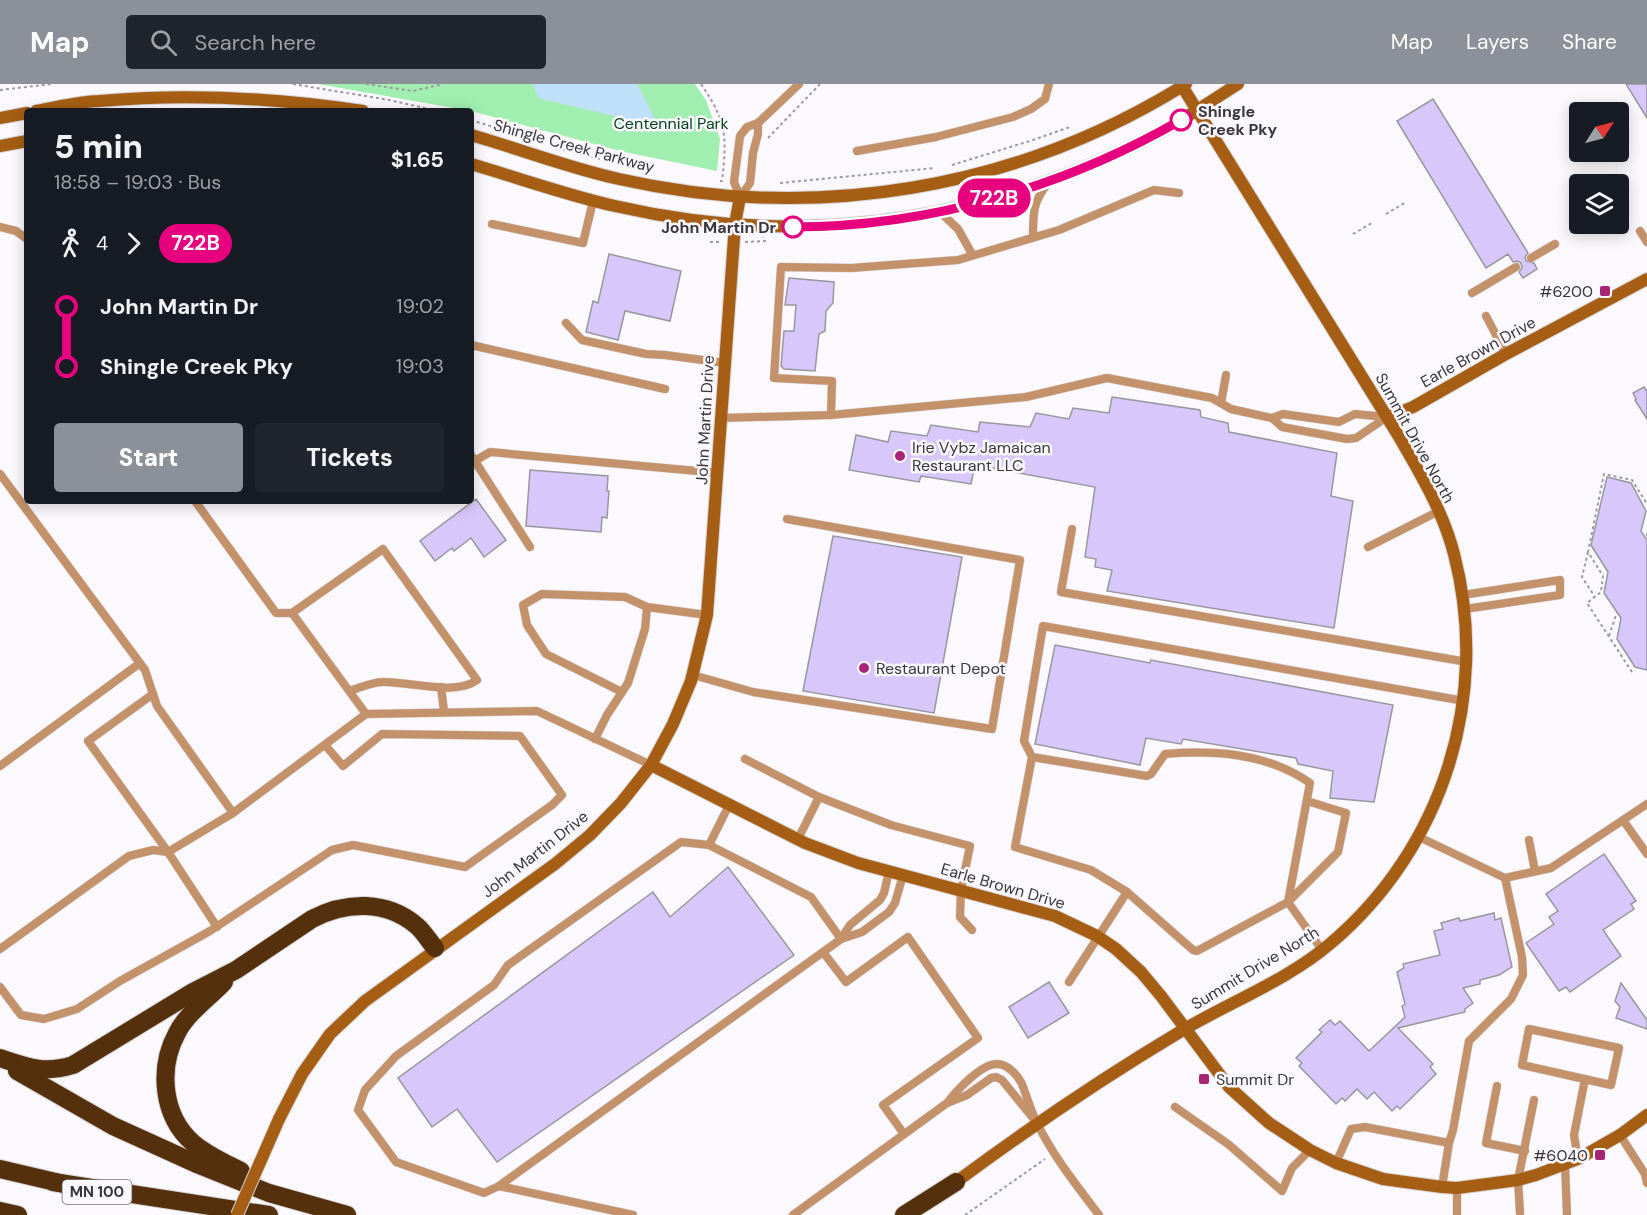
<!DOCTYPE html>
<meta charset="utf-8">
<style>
body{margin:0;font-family:"DM Sans",sans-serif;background:#20242c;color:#f1f3f6;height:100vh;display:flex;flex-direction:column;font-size:22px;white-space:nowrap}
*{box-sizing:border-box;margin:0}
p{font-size:20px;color:#9ea1a6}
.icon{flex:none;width:33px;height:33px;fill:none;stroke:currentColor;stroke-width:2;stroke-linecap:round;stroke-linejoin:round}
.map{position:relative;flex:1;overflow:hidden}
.sheet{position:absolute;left:24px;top:24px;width:450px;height:396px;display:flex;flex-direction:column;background:#171b24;border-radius:6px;box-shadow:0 3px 15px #0003}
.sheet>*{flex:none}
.badge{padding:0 12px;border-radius:20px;font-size:21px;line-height:39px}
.needle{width:39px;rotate:54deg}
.tools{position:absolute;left:1569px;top:18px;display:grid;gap:12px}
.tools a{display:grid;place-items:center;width:60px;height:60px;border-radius:6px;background:#171b24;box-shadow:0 3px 15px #0003;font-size:30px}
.map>.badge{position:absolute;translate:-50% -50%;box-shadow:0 0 0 3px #fff}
.legs{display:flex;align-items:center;gap:9px;height:66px;padding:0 30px;font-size:20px}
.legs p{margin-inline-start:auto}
.overview{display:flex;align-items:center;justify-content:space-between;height:102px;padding:0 30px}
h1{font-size:33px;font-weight:800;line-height:45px}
.button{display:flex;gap:12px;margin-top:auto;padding:12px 30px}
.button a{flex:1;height:69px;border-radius:6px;background:#8c9099;color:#fff;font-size:24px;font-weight:800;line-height:69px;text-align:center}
.button a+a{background:#20242c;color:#f1f3f6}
ul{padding:0 30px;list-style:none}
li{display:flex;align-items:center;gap:21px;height:60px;font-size:22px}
li i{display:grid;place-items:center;width:9px;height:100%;margin:0 8px;background:currentColor}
li i::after{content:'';width:15px;height:15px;margin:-8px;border:4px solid;border-radius:50%;background:#171b24}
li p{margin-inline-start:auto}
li:first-child i{background:linear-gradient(#0000 50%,currentColor 0)}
li:last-child i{background:linear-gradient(currentColor 50%,#0000 0)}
header{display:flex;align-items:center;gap:36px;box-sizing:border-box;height:84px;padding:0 30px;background:#8c9099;color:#fff}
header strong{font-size:28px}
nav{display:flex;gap:33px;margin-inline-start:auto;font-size:21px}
.search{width:420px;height:54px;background:#20242c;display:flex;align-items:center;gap:15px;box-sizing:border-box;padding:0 21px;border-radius:6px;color:#9ea1a6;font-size:22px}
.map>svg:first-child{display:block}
.green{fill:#a1eeb1}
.water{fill:#c0e0f9}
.building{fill:#d8c7fb;stroke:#99979e;stroke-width:1.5}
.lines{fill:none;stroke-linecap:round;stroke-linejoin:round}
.lane-casing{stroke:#d8d5db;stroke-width:9}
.secondary-casing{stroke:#d8d5db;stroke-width:14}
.highway-casing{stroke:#d8d5db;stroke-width:20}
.path{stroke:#9e9ba0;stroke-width:2;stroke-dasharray:3 3;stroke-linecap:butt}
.lane{stroke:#c4926a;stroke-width:8}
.secondary{stroke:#a55e13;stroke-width:12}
.highway{stroke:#55300c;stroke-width:18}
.secondary-bridge-casing{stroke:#d8d5db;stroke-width:14;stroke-linecap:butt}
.secondary-bridge{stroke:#a55e13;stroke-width:12}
.line-1-casing{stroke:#fff;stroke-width:14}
.line-1{stroke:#e6007e;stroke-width:9}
.stop-1-dot{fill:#fff;stroke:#e6007e;stroke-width:3}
.poi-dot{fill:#a62575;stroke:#fbf8fe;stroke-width:2}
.labels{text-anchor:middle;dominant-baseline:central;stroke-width:5;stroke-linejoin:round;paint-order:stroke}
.shield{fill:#fbf8fe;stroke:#737175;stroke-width:1.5}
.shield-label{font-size:15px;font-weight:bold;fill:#39373a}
.stop-label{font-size:16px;font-weight:bold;fill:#39373a;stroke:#fbf8fe;text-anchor:start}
.park-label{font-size:16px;fill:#03431c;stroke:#fbf8fe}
.street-label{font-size:16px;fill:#39373a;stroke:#fbf8fe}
.poi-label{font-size:16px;fill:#39373a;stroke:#fbf8fe;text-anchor:start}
</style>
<header>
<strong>Map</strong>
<div class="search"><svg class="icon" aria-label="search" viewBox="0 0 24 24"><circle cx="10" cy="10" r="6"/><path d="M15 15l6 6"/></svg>Search here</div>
<nav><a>Map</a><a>Layers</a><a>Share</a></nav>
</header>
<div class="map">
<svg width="1647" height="1131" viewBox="0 0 1647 1131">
<rect width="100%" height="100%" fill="#fbf8fe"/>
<path class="green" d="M318,0H695L706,16L720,55L717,87L620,67L471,27Z"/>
<path class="water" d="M533,0H637L655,35L635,37L538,14Z"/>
<g class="building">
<path d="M1626,0H1647V34Z"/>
<path d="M1433,15L1528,169L1525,173L1526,177L1534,179L1537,185L1523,194L1519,188L1522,184L1521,179L1517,177L1513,178L1508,170L1486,184L1397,37Z"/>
<path d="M609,170L681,187L670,237L625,227L618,256L586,248L593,217L598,219Z"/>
<path d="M789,194L834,198L833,219L826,227L825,247L819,250L815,287L784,285L781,282L784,247H794L796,221H785Z"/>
<path d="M1644,303L1647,307V335L1635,316L1636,315L1633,309Z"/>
<path d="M1112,313L1200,326L1201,333L1228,339L1229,348L1337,369L1331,412L1353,417L1334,544L1107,507L1112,486L1095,483L1096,475L1085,473L1095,403L975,381L971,400L921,392L919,398L849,386L856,351L888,358L891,347L927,352L931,341L978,348L980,338L1030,343L1036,329L1069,335L1073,324L1109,329Z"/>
<path d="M530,386L608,392L607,407H609L607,434L602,433L601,448L526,442Z"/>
<path d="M1607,393L1631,399L1646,427L1641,447L1647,456V586L1635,583L1617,555L1621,534L1604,509L1608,488L1591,461Z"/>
<path d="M476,415L506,456L484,473L471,454L454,467L452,464L435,477L420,457Z"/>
<path d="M833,452L962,473L934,629L803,607Z"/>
<path d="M1055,561L1150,579L1151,576L1393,621L1374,718L1330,714L1333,687L1298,680L1296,674L1183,655L1181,660L1146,654L1140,681L1035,660Z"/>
<path d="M1604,770L1636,817L1631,820L1634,825L1603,846L1621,872L1570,908L1566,903L1559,907L1526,859L1554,840L1549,833L1558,827L1546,810Z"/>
<path d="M728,783L794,871L497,1078L457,1025L432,1043L398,994L653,808L670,833Z"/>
<path d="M1494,829L1495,836L1501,834L1512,883L1499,891L1480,896V900L1463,904L1473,919L1465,925V928L1398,944L1433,980L1430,983L1436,990L1400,1025L1397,1022L1392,1027L1374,1008L1367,1015L1357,1005L1345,1017L1342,1014L1336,1020L1299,982L1302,979L1296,974L1322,948L1319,946L1330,936L1335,941L1340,937L1369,967L1405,933L1402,922L1405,920L1397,888L1404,884L1403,880L1440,871L1434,847L1443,845L1441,839L1459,834L1460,837Z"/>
<path d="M1049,898L1069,929L1028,954L1009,923Z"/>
<path d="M1621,899L1647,936V945L1616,934L1620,923L1615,917Z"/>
</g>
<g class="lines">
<g class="lane-casing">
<g id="lane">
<path d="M857,67L936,53L1013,33L1031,25L1045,15L1049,0"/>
<path d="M740,113L734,98L740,52L747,43L758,39L799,0"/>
<path d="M740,113L750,99L753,69L758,50V39"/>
<path d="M939,127L958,145L972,170"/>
<path d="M492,140L583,159L593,117"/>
<path d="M0,143L16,147L27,155"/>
<path d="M1640,147L1647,158"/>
<path d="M1033,153C1033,128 1033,116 1050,97"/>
<path d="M1531,174L1555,160"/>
<path d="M1472,209L1516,183"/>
<path d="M1486,232L1506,270"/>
<path d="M566,239L582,256L646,270L665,271L725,279"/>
<path d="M471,261L665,305"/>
<path d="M1221,319L1226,291"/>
<path d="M831,331L832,297L774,294L781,183L851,184L958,176L1059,146L1154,106L1179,109"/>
<path d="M721,334L831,331L1026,313L1107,294L1212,314L1231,325L1272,334L1282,343L1347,355L1356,354L1387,333"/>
<path d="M1272,334L1283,330L1339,338L1355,330L1386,333"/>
<path d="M471,371L530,463"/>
<path d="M475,377L490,368L719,389"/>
<path d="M0,390L145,586L157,622L233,729L366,630L537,627L651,681"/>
<path d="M195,417L276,529H292"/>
<path d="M1072,445L1061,508L1467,578"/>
<path d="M1368,463L1439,427"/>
<path d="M1463,511L1560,496V511L1465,525"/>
<path d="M693,591L753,608L992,645L1020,476L787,435"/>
<path d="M441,603L444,627"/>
<path d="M349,607C360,604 374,597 385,598C411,598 456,612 477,596L383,465L292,529L366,630"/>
<path d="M622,608L546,570L527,541L523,521L542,510L625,513L647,523L707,531"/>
<path d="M595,655L607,631L628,599L645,545L647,523"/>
<path d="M1032,673L1147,692L1151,690L1165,670C1215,666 1267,669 1310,699L1288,818L1197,867L1193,866L1127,808"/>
<path d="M745,675L819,713L798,755"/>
<path d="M0,682L140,579"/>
<path d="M819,713L891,741L970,762L961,806L960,833L972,846"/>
<path d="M1307,717L1346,729L1338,768L1288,818L1322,866"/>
<path d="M1623,736L1647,770"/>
<path d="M1529,756L1535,787"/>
<path d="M709,761L811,813L841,855"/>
<path d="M903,791L895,819L889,828L862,848L841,855L823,868L846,898L908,853L978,954L883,1021L904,1050"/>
<path d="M1505,794L1551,784L1647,720"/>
<path d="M217,843L168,768L233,729"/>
<path d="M841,855L850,841L880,816L884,809L889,787"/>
<path d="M0,865L129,772L153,766L168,768L88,657L153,610"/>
<path d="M1069,898L1127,808L1091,786L1015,763L1032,673L1024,657L1043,542L1464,617"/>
<path d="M0,903L21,931L44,935L77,925L120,897L210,847L332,766L353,761L465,783L552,721L562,711L520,652L382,650L343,682L325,661"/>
<path d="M1529,945L1619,964L1611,1001L1522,981Z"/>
<path d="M1497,1002L1486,1059L1525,1067"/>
<path d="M948,1018C957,1006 983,978 998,980C1009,981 1018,992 1022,1000C1027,1013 1031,1027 1037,1039C1053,1072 1077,1102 1099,1131"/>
<path d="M1175,1023L1228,1060L1282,1107L1292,1084L1310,1066"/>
<path d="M1620,1051L1645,1090L1647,1099"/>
<path d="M1578,1075L1574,1051L1585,995"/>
<path d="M1336,1079L1351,1045L1365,1043L1449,1059L1453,1046L1469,957L1511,915L1523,891L1522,873L1505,794L1419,753"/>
<path d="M1565,1081L1567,1131"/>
<path d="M499,1102L823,868"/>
<path d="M1442,1103L1449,1059"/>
<path d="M1520,1129L1518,1096L1534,1016"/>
<path d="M633,1131L499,1102L484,1109L396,1078L358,1026L365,1006L396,972L494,901L508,881L681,758L709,761L729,721"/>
<path d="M793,1131L947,1019L967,1011L991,994L996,993L1002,996L1037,1039"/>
<path d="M1457,1131V1104"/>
</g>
</g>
<g class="secondary-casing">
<g id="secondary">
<path d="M36,27C56,23 78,18 99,17C187,9 276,14 363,27"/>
<path d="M0,34L27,29"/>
<path d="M471,51C520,65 569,84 619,95C814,139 1016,106 1186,0"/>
<path d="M0,62L27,57"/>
<path d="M471,80C519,94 566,111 615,122C794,163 967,141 1132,62C1170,45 1203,22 1238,0"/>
<path d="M1387,333L1413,323L1506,270L1647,195"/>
<path d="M651,681L805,759L858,779L1055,832L1097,852L1116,865L1141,888L1161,912L1229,1003L1269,1039L1310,1066L1336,1079L1383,1095L1442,1103L1457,1104L1518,1096L1536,1091L1578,1075L1620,1051L1647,1031"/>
<path d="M279,1035L302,990L330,950L365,917L555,780L590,751L621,719L651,681L673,640L691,597L707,531L735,140L740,113"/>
<path d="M956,1098C1029,1044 1104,993 1183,946C1232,917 1288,896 1331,859C1443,764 1491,612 1454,470C1443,427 1420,389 1398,351L1182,2"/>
</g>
</g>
<g class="highway-casing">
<g id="highway">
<path d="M224,898C209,914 187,929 177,949C158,984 162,1032 193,1059C207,1071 225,1079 241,1087"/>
<path d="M0,974C27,983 44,990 73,981L193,908L236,886L312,835C346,817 387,816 417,842C424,848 429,857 435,864"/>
<path d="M17,987L113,1042L199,1081L269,1109L347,1131"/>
<path d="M0,1085L64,1100"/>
<path d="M53,1098L269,1131"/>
<path d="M0,1127L18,1131"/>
<path d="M904,1131L956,1098"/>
</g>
</g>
<g class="path">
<path d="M293,0L389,16L438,27"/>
<path d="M366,0L413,7L443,0"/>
<path d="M701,0C727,38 727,53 722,97H720"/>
<path d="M0,6L52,0"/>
<path d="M471,36L522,52"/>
<path d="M768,54L820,0"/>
<path d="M562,65L614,79"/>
<path d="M952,81L1033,56L1070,43"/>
<path d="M780,99L935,84"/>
<path d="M1386,130L1406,118"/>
<path d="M1353,150L1372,139"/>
<path d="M710,158H721"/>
<path d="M745,158L765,157L763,153"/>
<path d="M1647,449V454"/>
<path d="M1588,468L1582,493L1595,513"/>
<path d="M1609,552L1617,528"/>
<path d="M1632,588L1587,519L1601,508L1603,492L1588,468L1604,390L1632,396L1647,420"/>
<path d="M965,1131L1045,1075"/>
</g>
<use href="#lane" class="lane"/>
<use href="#secondary" class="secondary"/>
<use href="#highway" class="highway"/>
<g class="secondary-bridge-casing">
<path id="secondary-bridge" d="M237,1131L279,1035"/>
</g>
<use href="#secondary-bridge" class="secondary-bridge"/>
</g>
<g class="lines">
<g class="line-1-casing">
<path id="line-1" d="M793,143C928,143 1065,103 1181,36"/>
</g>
<use href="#line-1" class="line-1"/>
</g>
<g class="stop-1-dot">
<circle cx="1181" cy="36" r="10"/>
<circle cx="793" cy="143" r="10"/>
</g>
<g class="poi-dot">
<rect x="1599" y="201" width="12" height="12" rx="3"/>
<circle cx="900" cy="372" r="6"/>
<circle cx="864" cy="584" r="6"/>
<rect x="1198" y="989" width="12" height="12" rx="3"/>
<rect x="1594" y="1065" width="12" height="12" rx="3"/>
</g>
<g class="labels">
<rect class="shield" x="62.5" y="1096" width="69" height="24" rx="4.5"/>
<g class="shield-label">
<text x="97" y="1108">MN 100</text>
</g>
<g class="stop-label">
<text x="1198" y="27">Shingle<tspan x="1198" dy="18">Creek Pky</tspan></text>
<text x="776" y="143" text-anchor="end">John Martin Dr</text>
</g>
<g class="park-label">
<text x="671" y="39">Centennial Park</text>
</g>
<g class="street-label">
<text transform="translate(574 62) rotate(15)">Shingle Creek Parkway</text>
<text transform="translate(1478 268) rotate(-29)">Earle Brown Drive</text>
<text transform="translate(705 336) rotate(-87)">John Martin Drive</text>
<text transform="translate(1415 354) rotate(61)">Summit Drive North</text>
<text transform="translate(535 770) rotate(-38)">John Martin Drive</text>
<text transform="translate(1003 802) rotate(16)">Earle Brown Drive</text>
<text transform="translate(1255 884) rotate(-31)">Summit Drive North</text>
</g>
<g class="poi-label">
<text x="1593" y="207" text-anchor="end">#6200</text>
<text x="912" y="363">Irie Vybz Jamaican<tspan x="912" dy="18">Restaurant LLC</tspan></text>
<text x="876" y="584">Restaurant Depot</text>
<text x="1216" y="995">Summit Dr</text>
<text x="1588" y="1071" text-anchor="end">#6040</text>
</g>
</g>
</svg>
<div class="tools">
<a><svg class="needle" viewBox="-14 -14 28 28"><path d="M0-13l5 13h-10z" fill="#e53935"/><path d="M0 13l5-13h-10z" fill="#9ea1a6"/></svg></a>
<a><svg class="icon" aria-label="layers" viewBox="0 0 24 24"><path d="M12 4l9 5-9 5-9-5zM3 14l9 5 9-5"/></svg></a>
</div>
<b class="badge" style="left:994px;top:114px;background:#e6007e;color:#fff">722B</b>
<section class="sheet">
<div class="overview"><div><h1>5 min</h1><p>18:58 – 19:03 · Bus</p></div><b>$1.65</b></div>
<div class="legs"><svg class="icon" aria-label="walk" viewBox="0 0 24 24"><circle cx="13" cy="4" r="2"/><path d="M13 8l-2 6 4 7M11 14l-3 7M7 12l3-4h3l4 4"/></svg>4<svg class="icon" aria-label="forward" viewBox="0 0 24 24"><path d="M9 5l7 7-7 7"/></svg><b class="badge" style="background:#e6007e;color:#fff">722B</b></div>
<ul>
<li><i style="color:#e6007e"></i><b>John Martin Dr</b><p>19:02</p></li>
<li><i style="color:#e6007e"></i><b>Shingle Creek Pky</b><p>19:03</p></li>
</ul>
<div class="button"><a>Start</a><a>Tickets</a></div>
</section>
</div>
